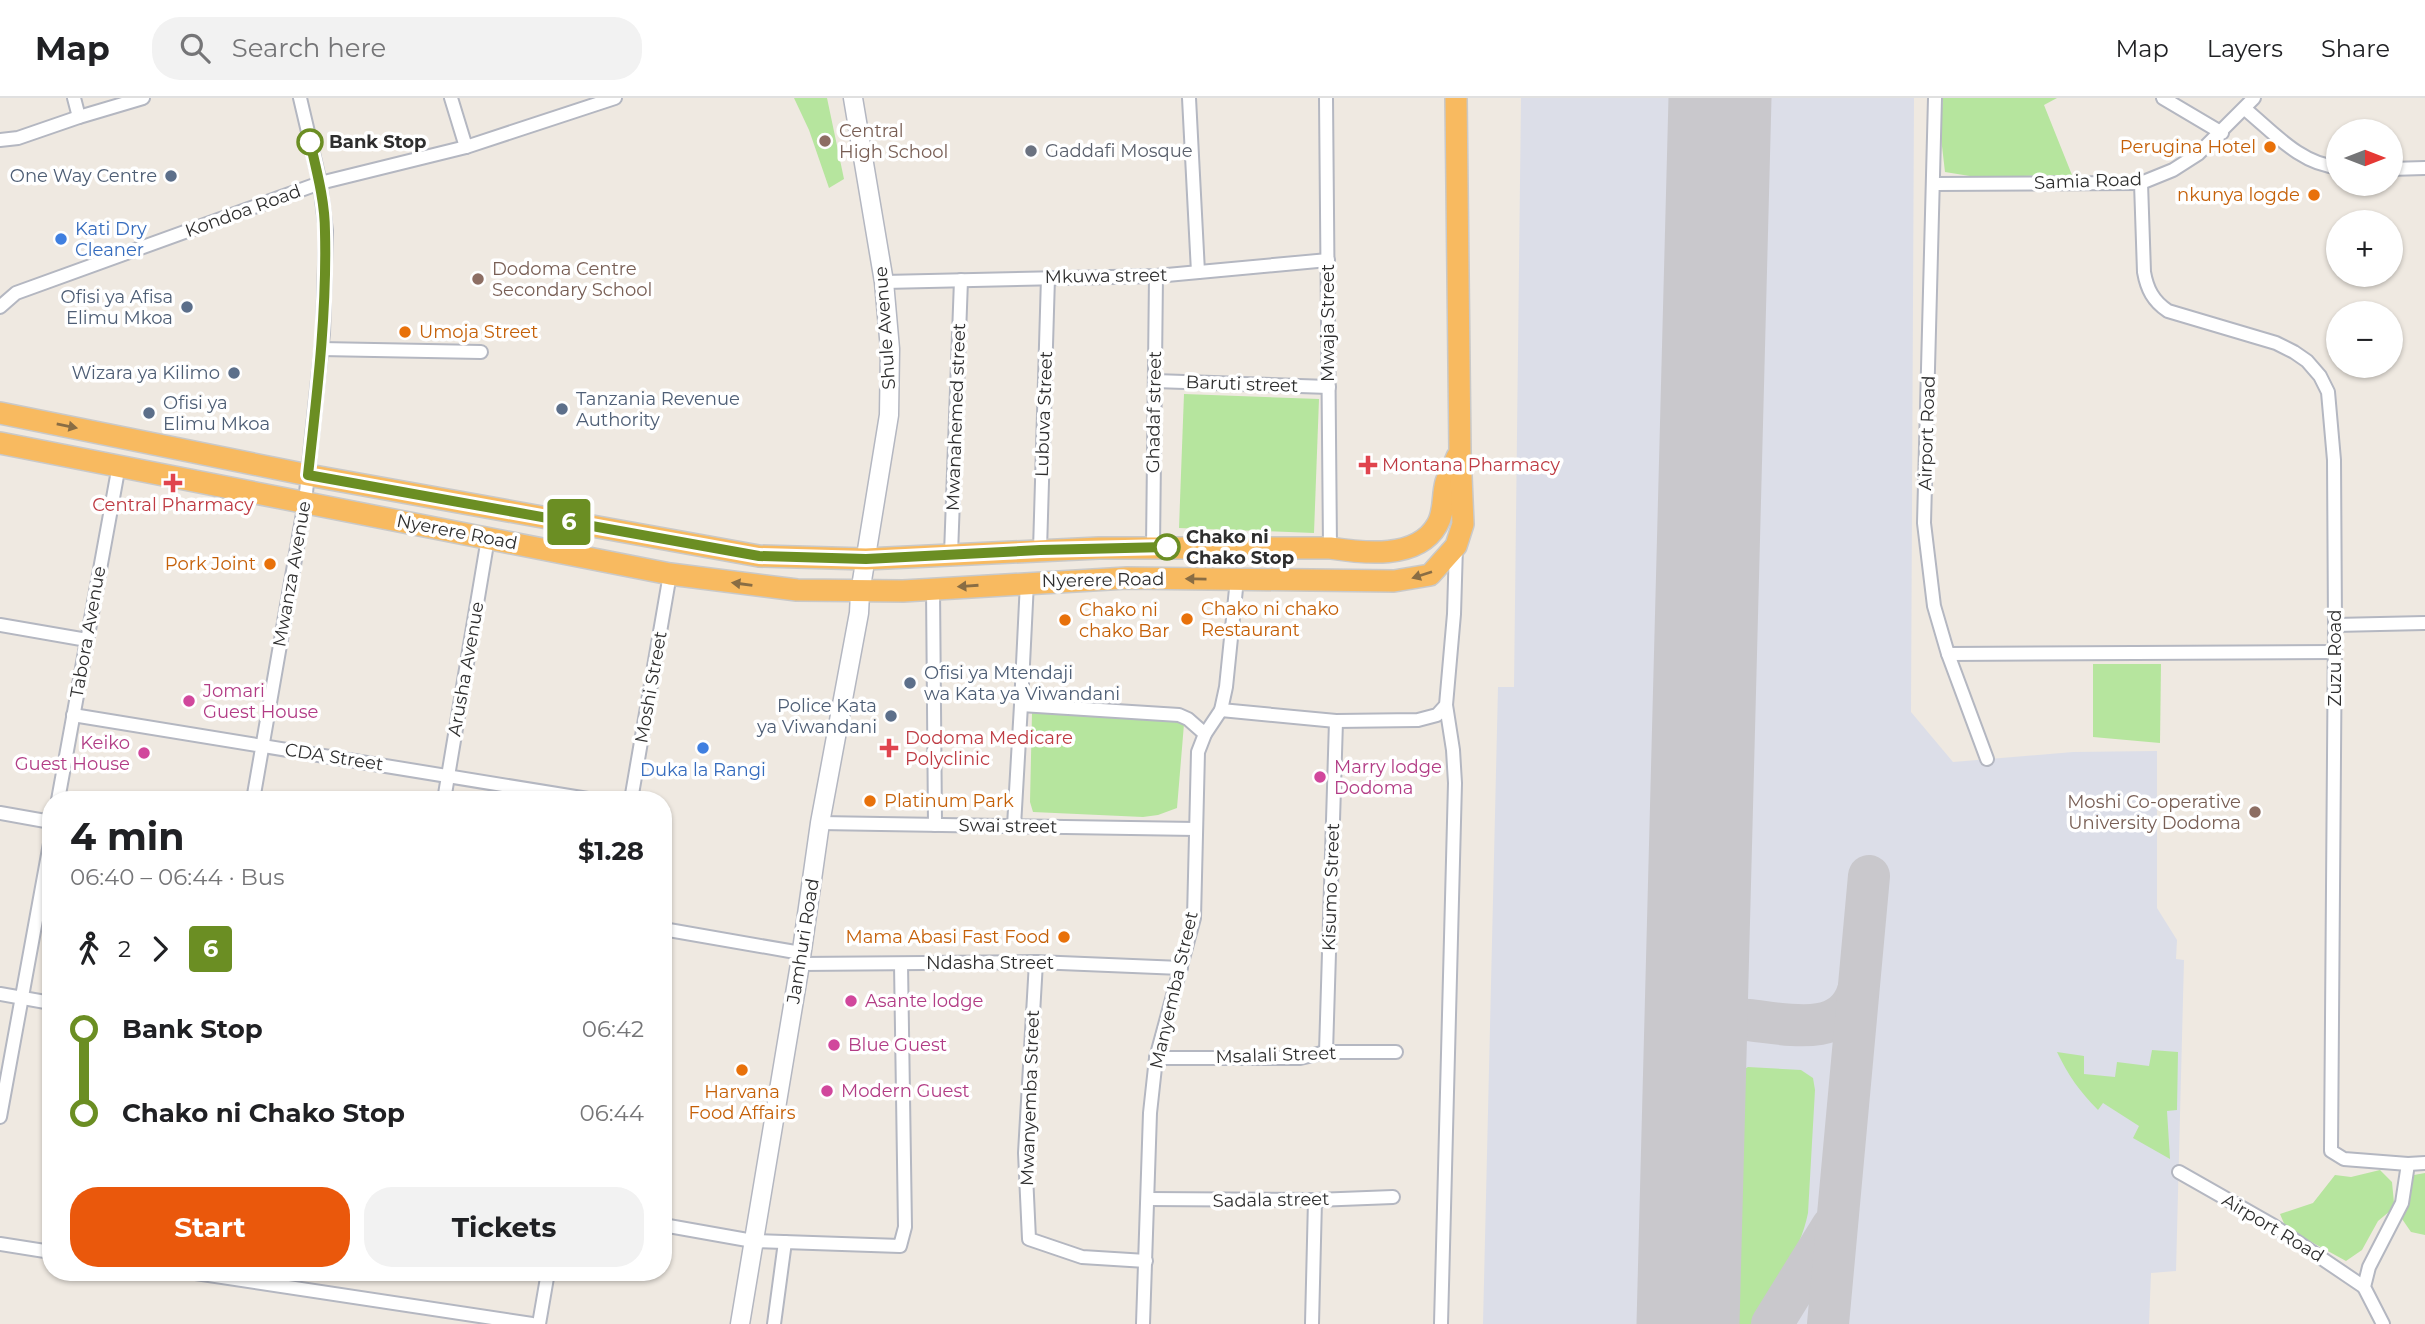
<!DOCTYPE html>
<meta charset="utf-8">
<style>
body{margin:0;font-family:Montserrat,sans-serif;background:#f2f2f2;color:#202124;height:100vh;display:flex;flex-direction:column;font-size:26px;white-space:nowrap}
*{box-sizing:border-box;margin:0}
p{font-size:23px;color:#757577}
.icon{flex:none;width:38px;height:38px;fill:none;stroke:currentColor;stroke-width:2;stroke-linecap:round;stroke-linejoin:round}
.map{position:relative;flex:1;overflow:hidden}
.details{position:absolute;left:42px;top:693px;width:630px;height:490px;display:flex;flex-direction:column;background:#fff;border-radius:28px;box-shadow:0 2px 5px #0004}
.details>*{flex:none}
.badge{padding:0 14px;border-radius:5px;font-size:24px;line-height:46px}
.needle{width:46px;rotate:90deg}
.fabs{position:absolute;left:2326px;top:21px;display:grid;gap:14px}
.fabs a{display:grid;place-items:center;width:77px;height:77px;border-radius:50%;background:#fff;box-shadow:0 2px 5px #0004;font-size:35px}
.map>.badge{position:absolute;translate:-50% -50%;box-shadow:0 0 0 4px #fff}
.legs{display:flex;align-items:center;gap:10px;height:77px;padding:0 28px;font-size:23px}
.legs p{margin-inline-start:auto}
.overview{display:flex;align-items:center;justify-content:space-between;height:119px;padding:0 28px}
h1{font-size:38px;font-weight:700;line-height:52px}
.primary-button{display:flex;gap:14px;margin-top:auto;padding:14px 28px}
.primary-button a{flex:1;height:80px;border-radius:28px;background:#ea580c;color:#fff;font-size:28px;font-weight:700;line-height:80px;text-align:center}
.primary-button a+a{background:#f2f2f2;color:#202124}
ul{padding:0 28px;list-style:none}
li{display:flex;align-items:center;gap:24px;height:84px;font-size:26px}
li i{display:grid;place-items:center;width:10px;height:100%;margin:0 9px;background:currentColor}
li i::after{content:'';width:18px;height:18px;margin:-9px;border:5px solid;border-radius:50%;background:#fff}
li p{margin-inline-start:auto}
li:first-child i{background:linear-gradient(#0000 50%,currentColor 0)}
li:last-child i{background:linear-gradient(currentColor 50%,#0000 0)}
header{display:flex;align-items:center;gap:42px;box-sizing:border-box;height:98px;padding:0 35px;background:#fff;border-bottom:2px solid #e0e0e0}
header strong{font-size:33px}
nav{display:flex;gap:38px;margin-inline-start:auto;font-size:24px}
.search{width:490px;height:63px;background:#f2f2f2;display:flex;align-items:center;gap:18px;box-sizing:border-box;padding:0 24px;border-radius:28px;color:#757577;font-size:26px}
.map>svg:first-child{display:block}
.airport{fill:#dcdee8}
.green{fill:#b6e59e}
.lines{fill:none;stroke-linecap:round;stroke-linejoin:round}
.taxiway{stroke:#c9c8cc;stroke-width:42}
.runway{stroke:#c9c8cc;stroke-width:103}
.minor-casing{stroke:#b4b7c1;stroke-width:16}
.secondary-casing{stroke:#b4b7c1;stroke-width:21}
.trunk-casing{stroke:#c9c9c9;stroke-width:24}
.minor{stroke:#fff;stroke-width:12}
.secondary{stroke:#fff;stroke-width:18}
.trunk{stroke:#f8ba60;stroke-width:21}
.oneway{fill:#896d44}
.line-1-casing{stroke:#fff;stroke-width:16}
.line-1{stroke:#6b8e23;stroke-width:10}
.education-dot{fill:#8d6e63;stroke:#fff;stroke-width:2.5}
.stop-1-dot{fill:#fff;stroke:#6b8e23;stroke-width:3.5}
.food-dot{fill:#e8710a;stroke:#fff;stroke-width:2.5}
.worship-dot{fill:#6b7280;stroke:#fff;stroke-width:2.5}
.service-dot{fill:#5c6f8a;stroke:#fff;stroke-width:2.5}
.shop-dot{fill:#3f7fe0;stroke:#fff;stroke-width:2.5}
.health-dot{fill:#e0444e;stroke:#fff;stroke-width:2.5}
.hotel-dot{fill:#d1479c;stroke:#fff;stroke-width:2.5}
.labels{text-anchor:middle;dominant-baseline:central;stroke-width:7;stroke-linejoin:round;paint-order:stroke}
.education-label{font-size:18px;fill:#785e54;stroke:#fff;text-anchor:start}
.stop-label{font-size:18px;font-weight:bold;fill:#2e2e2e;stroke:#fff;text-anchor:start}
.food-label{font-size:18px;fill:#c56008;stroke:#fff;text-anchor:end}
.worship-label{font-size:18px;fill:#5b616d;stroke:#fff;text-anchor:start}
.service-label{font-size:18px;fill:#4e5e75;stroke:#fff;text-anchor:end}
.street-label{font-size:18px;fill:#2e2e2e;stroke:#fff}
.shop-label{font-size:18px;fill:#366cbe;stroke:#fff;text-anchor:start}
.health-label{font-size:18px;fill:#be3a42;stroke:#fff;text-anchor:start}
.hotel-label{font-size:18px;fill:#b23c85;stroke:#fff;text-anchor:start}
</style>
<header>
<strong>Map</strong>
<div class="search"><svg class="icon" aria-label="search" viewBox="0 0 24 24"><circle cx="10" cy="10" r="6"/><path d="M15 15l6 6"/></svg>Search here</div>
<nav><a>Map</a><a>Layers</a><a>Share</a></nav>
</header>
<div class="map">
<svg width="2425" height="1226" viewBox="0 0 2425 1226">
<rect width="100%" height="100%" fill="#efe9e1"/>
<path class="airport" d="M1521,0H1914L1911,614L1953,664L2073,654L2157,653V810L2177,842L2176,861L2184,862L2176,1173L2151,1175L2149,1226H1483L1498,589H1514Z"/>
<g class="green">
<path d="M794,0H827L844,81L829,90L809,32Z"/>
<path d="M1943,0H2057L2044,7L2072,77L1976,79L1945,74L1940,31Z"/>
<path d="M1184,296L1319,301L1314,435L1179,430Z"/>
<path d="M2093,566H2161L2160,645L2093,639Z"/>
<path d="M1032,615C1062,615 1165,609 1184,626L1177,710L1158,717L1143,719L1033,714L1030,704Z"/>
<path d="M2152,952L2178,954L2177,1012L2167,1013L2170,1061L2133,1040L2139,1028L2103,1005L2098,1012C2080,994 2068,977 2057,954L2084,958V976L2115,979L2117,964L2149,968Z"/>
<path d="M1748,969L1801,972L1813,980L1815,992L1808,1115C1800,1156 1772,1191 1751,1226H1723L1730,991C1732,980 1737,974 1748,969Z"/>
<path d="M2380,1072L2392,1084L2394,1105L2390,1113L2378,1123L2362,1152L2346,1163L2286,1130L2280,1116L2313,1105L2335,1077L2351,1079Z"/>
<path d="M2425,1075V1137L2411,1134L2400,1118L2414,1077Z"/>
</g>
<g class="lines">
<g class="taxiway">
<path d="M1697,891C1707,907 1714,914 1733,921"/>
<path d="M1695,949C1700,939 1704,929 1715,924C1724,919 1738,921 1748,922C1786,926 1843,941 1858,893"/>
<path d="M1772,1226L1832,1129"/>
<path d="M1828,1226L1869,778"/>
</g>
<path class="runway" d="M1688,1226L1720,0"/>
<g class="minor-casing">
<g id="minor">
<path d="M74,0L79,19"/>
<path d="M451,0L466,49"/>
<path d="M1189,0L1198,174"/>
<path d="M1326,0L1330,450"/>
<path d="M1935,0L1924,425L1934,508L1948,556L1987,661"/>
<path d="M2163,0L2222,35"/>
<path d="M2245,11C2272,33 2301,67 2338,69"/>
<path d="M0,42L18,40L79,19L143,0"/>
<path d="M2390,71L2425,70"/>
<path d="M2141,85L2144,174C2147,191 2153,203 2168,213L2276,245L2294,254L2307,263L2320,278L2328,294L2334,362L2335,527L2331,1053L2344,1061L2408,1066L2425,1065"/>
<path d="M1934,86L2141,85L2173,72L2198,56L2254,0"/>
<path d="M884,184L1156,178L1328,162"/>
<path d="M0,209L16,195L320,85L466,49L615,0"/>
<path d="M321,251L481,254"/>
<path d="M1155,283L1329,289"/>
<path d="M1153,449L1156,178"/>
<path d="M1040,452L1048,179"/>
<path d="M951,456L961,182"/>
<path d="M1027,484L1021,607L1179,617L1188,621L1205,636"/>
<path d="M933,490L935,727"/>
<path d="M0,527L87,542"/>
<path d="M2335,527L2425,525"/>
<path d="M1948,556L2335,554"/>
<path d="M1221,612L1336,623L1418,622L1437,617L1446,607L1454,516L1456,448"/>
<path d="M73,617L594,702"/>
<path d="M58,702L119,367"/>
<path d="M253,702L305,404L323,235L326,133L320,85L300,0"/>
<path d="M444,702L488,440"/>
<path d="M631,702L670,476"/>
<path d="M0,715L51,724"/>
<path d="M820,725L1196,731"/>
<path d="M1014,728L1021,607"/>
<path d="M663,831L801,855"/>
<path d="M1036,864L1025,1055L1029,1141L1082,1159L1146,1163"/>
<path d="M800,866L1036,864L1181,870"/>
<path d="M0,896L51,905"/>
<path d="M1326,954L1336,623"/>
<path d="M1156,960H1300L1326,954H1396"/>
<path d="M0,1019L51,740"/>
<path d="M2179,1074L2274,1128L2364,1189"/>
<path d="M1148,1101L1315,1102L1393,1099"/>
<path d="M663,1127L753,1143L900,1148L905,1129L901,866"/>
<path d="M0,1146L51,1154"/>
<path d="M189,1174L532,1226"/>
<path d="M539,1226L548,1174"/>
<path d="M774,1226L785,1144"/>
<path d="M1143,1226L1150,1015L1156,960L1194,820L1198,654L1205,636L1221,612L1226,589L1237,481"/>
<path d="M1312,1226L1315,1102"/>
<path d="M1441,1226L1455,685L1453,652L1446,607"/>
<path d="M2383,1226L2364,1189L2369,1169L2402,1105L2408,1066"/>
</g>
</g>
<g class="secondary-casing">
<path id="secondary" d="M740,1226L800,866L820,725L859,515L860,495L889,317L890,251L884,184L853,0"/>
</g>
<g class="trunk-casing">
<g id="trunk">
<path d="M0,315L308,377L759,458L866,461L1099,450H1330C1363,455 1417,462 1437,427C1445,414 1442,398 1446,384C1449,376 1454,367 1457,359"/>
<path d="M0,345L670,476L797,492L903,493L1127,480L1394,483L1430,477L1456,448L1463,426L1460,354L1456,0"/>
</g>
</g>
<use href="#minor" class="minor"/>
<use href="#secondary" class="secondary"/>
<use href="#trunk" class="trunk"/>
</g>
<defs><path id="oneway-solid" d="M-6-.8H1V-3.2L6.5 0L1 3.2V.8H-6Z" transform="scale(1.75)"/></defs>
<g class="oneway">
<use href="#oneway-solid" transform="translate(67 328) rotate(11)"/>
<use href="#oneway-solid" transform="translate(1422 477) rotate(162)"/>
<use href="#oneway-solid" transform="translate(1196 481) rotate(-179)"/>
<use href="#oneway-solid" transform="translate(742 486) rotate(-172)"/>
<use href="#oneway-solid" transform="translate(968 488) rotate(176)"/>
</g>
<g class="lines">
<g class="line-1-casing">
<path id="line-1" d="M310,44C317,74 325,104 325,134C327,215 317,296 308,377L759,458L866,461L1040,452L1167,449"/>
</g>
<use href="#line-1" class="line-1"/>
</g>
<g class="education-dot">
<circle cx="825" cy="43" r="7"/>
<circle cx="478" cy="181" r="7"/>
<circle cx="2255" cy="714" r="7"/>
</g>
<g class="stop-1-dot">
<circle cx="310" cy="44" r="12"/>
<circle cx="1167" cy="449" r="12"/>
</g>
<g class="food-dot">
<circle cx="2270" cy="49" r="7"/>
<circle cx="2314" cy="97" r="7"/>
<circle cx="405" cy="234" r="7"/>
<circle cx="270" cy="466" r="7"/>
<circle cx="1187" cy="521" r="7"/>
<circle cx="1065" cy="522" r="7"/>
<circle cx="870" cy="703" r="7"/>
<circle cx="1064" cy="839" r="7"/>
<circle cx="742" cy="972" r="7"/>
</g>
<circle class="worship-dot" cx="1031" cy="53" r="7"/>
<g class="service-dot">
<circle cx="171" cy="78" r="7"/>
<circle cx="187" cy="209" r="7"/>
<circle cx="234" cy="275" r="7"/>
<circle cx="562" cy="311" r="7"/>
<circle cx="149" cy="315" r="7"/>
<circle cx="910" cy="585" r="7"/>
<circle cx="891" cy="618" r="7"/>
</g>
<g class="shop-dot">
<circle cx="61" cy="141" r="7"/>
<circle cx="703" cy="650" r="7"/>
</g>
<g class="health-dot">
<path d="M1364.5 356.5h7v7h7v7h-7v7h-7v-7h-7v-7h7z"/>
<path d="M169.5 374.5h7v7h7v7h-7v7h-7v-7h-7v-7h7z"/>
<path d="M885.5 639.5h7v7h7v7h-7v7h-7v-7h-7v-7h7z"/>
</g>
<g class="hotel-dot">
<circle cx="189" cy="603" r="7"/>
<circle cx="144" cy="655" r="7"/>
<circle cx="1320" cy="679" r="7"/>
<circle cx="851" cy="903" r="7"/>
<circle cx="834" cy="947" r="7"/>
<circle cx="827" cy="993" r="7"/>
</g>
<g class="labels">
<g class="education-label">
<text x="839" y="33">Central<tspan x="839" dy="21">High School</tspan></text>
<text x="492" y="171">Dodoma Centre<tspan x="492" dy="21">Secondary School</tspan></text>
<text x="2241" y="704" text-anchor="end">Moshi Co-operative<tspan x="2241" dy="21">University Dodoma</tspan></text>
</g>
<g class="stop-label">
<text x="329" y="44">Bank Stop</text>
<text x="1186" y="439">Chako ni<tspan x="1186" dy="21">Chako Stop</tspan></text>
</g>
<g class="food-label">
<text x="2256" y="49">Perugina Hotel</text>
<text x="2300" y="97">nkunya logde</text>
<text x="419" y="234" text-anchor="start">Umoja Street</text>
<text x="256" y="466">Pork Joint</text>
<text x="1201" y="511" text-anchor="start">Chako ni chako<tspan x="1201" dy="21">Restaurant</tspan></text>
<text x="1079" y="512" text-anchor="start">Chako ni<tspan x="1079" dy="21">chako Bar</tspan></text>
<text x="884" y="703" text-anchor="start">Platinum Park</text>
<text x="1050" y="839">Mama Abasi Fast Food</text>
<text x="742" y="994" text-anchor="middle">Harvana<tspan x="742" dy="21">Food Affairs</tspan></text>
</g>
<g class="worship-label">
<text x="1045" y="53">Gaddafi Mosque</text>
</g>
<g class="service-label">
<text x="157" y="78">One Way Centre</text>
<text x="173" y="199">Ofisi ya Afisa<tspan x="173" dy="21">Elimu Mkoa</tspan></text>
<text x="220" y="275">Wizara ya Kilimo</text>
<text x="576" y="301" text-anchor="start">Tanzania Revenue<tspan x="576" dy="21">Authority</tspan></text>
<text x="163" y="305" text-anchor="start">Ofisi ya<tspan x="163" dy="21">Elimu Mkoa</tspan></text>
<text x="924" y="575" text-anchor="start">Ofisi ya Mtendaji<tspan x="924" dy="21">wa Kata ya Viwandani</tspan></text>
<text x="877" y="608">Police Kata<tspan x="877" dy="21">ya Viwandani</tspan></text>
</g>
<g class="street-label">
<text transform="translate(2088 83) rotate(-2)">Samia Road</text>
<text transform="translate(243 113) rotate(-20)">Kondoa Road</text>
<text transform="translate(1106 178) rotate(-1)">Mkuwa street</text>
<text transform="translate(1328 225) rotate(-90)">Mwaja Street</text>
<text transform="translate(885 230) rotate(-94)">Shule Avenue</text>
<text transform="translate(1242 286) rotate(2)">Baruti street</text>
<text transform="translate(1154 314) rotate(-89)">Ghadaf street</text>
<text transform="translate(1044 316) rotate(-88)">Lubuva Street</text>
<text transform="translate(956 319) rotate(-88)">Mwanahemed street</text>
<text transform="translate(1927 335) rotate(-88)">Airport Road</text>
<text transform="translate(457 434) rotate(11)">Nyerere Road</text>
<text transform="translate(292 476) rotate(-80)">Mwanza Avenue</text>
<text transform="translate(1103 482) rotate(-1)">Nyerere Road</text>
<text transform="translate(88 534) rotate(-80)">Tabora Avenue</text>
<text transform="translate(2335 560) rotate(-90)">Zuzu Road</text>
<text transform="translate(466 571) rotate(-80)">Arusha Avenue</text>
<text transform="translate(651 589) rotate(-80)">Moshi Street</text>
<text transform="translate(334 659) rotate(9)">CDA Street</text>
<text transform="translate(1008 728) rotate(1)">Swai street</text>
<text transform="translate(1331 789) rotate(-88)">Kisumo Street</text>
<text transform="translate(803 843) rotate(-81)">Jamhuri Road</text>
<text x="990" y="865">Ndasha Street</text>
<text transform="translate(1174 892) rotate(-77)">Manyemba Street</text>
<text transform="translate(1276 957) rotate(-2)">Msalali Street</text>
<text transform="translate(1030 1000) rotate(-88)">Mwanyemba Street</text>
<text transform="translate(1271 1102) rotate(-1)">Sadala street</text>
<text transform="translate(2273 1130) rotate(31)">Airport Road</text>
</g>
<g class="shop-label">
<text x="75" y="131">Kati Dry<tspan x="75" dy="21">Cleaner</tspan></text>
<text x="703" y="672" text-anchor="middle">Duka la Rangi</text>
</g>
<g class="health-label">
<text x="1382" y="367">Montana Pharmacy</text>
<text x="173" y="407" text-anchor="middle">Central Pharmacy</text>
<text x="905" y="640">Dodoma Medicare<tspan x="905" dy="21">Polyclinic</tspan></text>
</g>
<g class="hotel-label">
<text x="203" y="593">Jomari<tspan x="203" dy="21">Guest House</tspan></text>
<text x="130" y="645" text-anchor="end">Keiko<tspan x="130" dy="21">Guest House</tspan></text>
<text x="1334" y="669">Marry lodge<tspan x="1334" dy="21">Dodoma</tspan></text>
<text x="865" y="903">Asante lodge</text>
<text x="848" y="947">Blue Guest</text>
<text x="841" y="993">Modern Guest</text>
</g>
</g>
</svg>
<div class="fabs">
<a><svg class="needle" viewBox="-14 -14 28 28"><path d="M0-13l5 13h-10z" fill="#e53935"/><path d="M0 13l5-13h-10z" fill="#757577"/></svg></a>
<a>+</a>
<a>−</a>
</div>
<b class="badge" style="left:569px;top:424px;background:#6b8e23;color:#fff">6</b>
<section class="details">
<div class="overview"><div><h1>4 min</h1><p>06:40 – 06:44 · Bus</p></div><b>$1.28</b></div>
<div class="legs"><svg class="icon" aria-label="walk" viewBox="0 0 24 24"><circle cx="13" cy="4" r="2"/><path d="M13 8l-2 6 4 7M11 14l-3 7M7 12l3-4h3l4 4"/></svg>2<svg class="icon" aria-label="forward" viewBox="0 0 24 24"><path d="M9 5l7 7-7 7"/></svg><b class="badge" style="background:#6b8e23;color:#fff">6</b></div>
<ul>
<li><i style="color:#6b8e23"></i><b>Bank Stop</b><p>06:42</p></li>
<li><i style="color:#6b8e23"></i><b>Chako ni Chako Stop</b><p>06:44</p></li>
</ul>
<div class="primary-button"><a>Start</a><a>Tickets</a></div>
</section>
</div>
